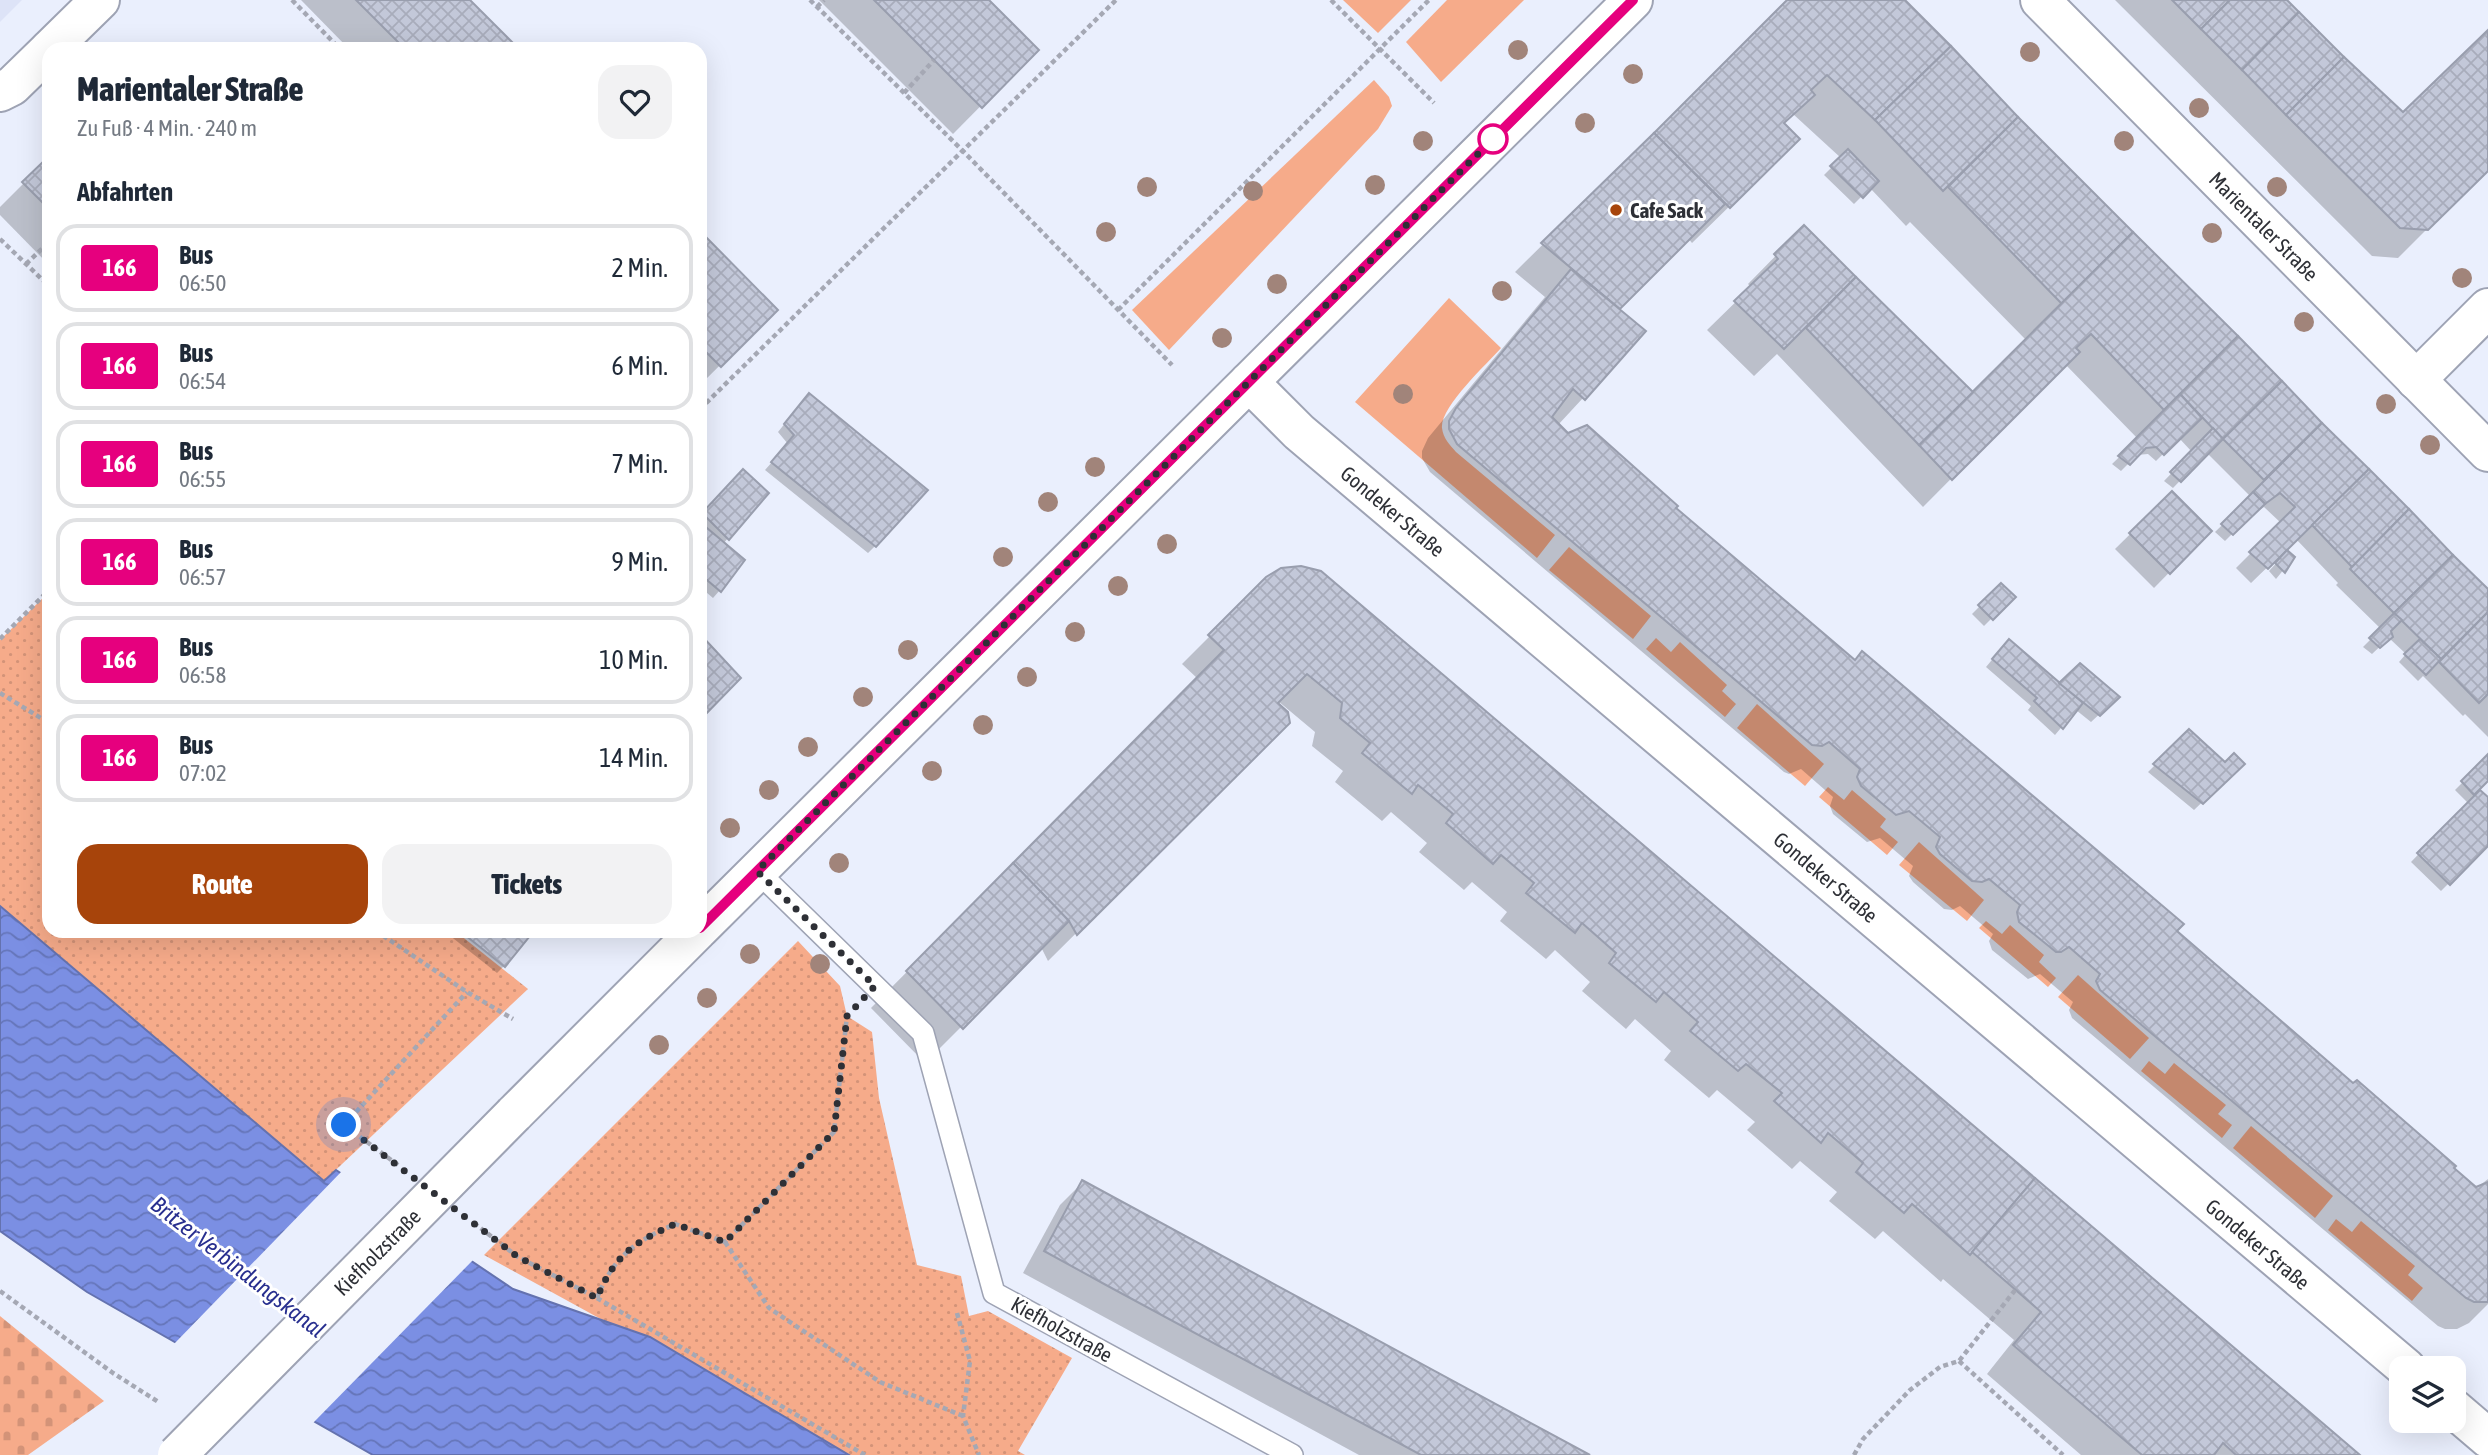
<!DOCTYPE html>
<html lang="de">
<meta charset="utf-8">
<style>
body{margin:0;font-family:"Asap Condensed",sans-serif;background:#f2f2f3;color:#1f2937;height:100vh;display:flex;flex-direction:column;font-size:26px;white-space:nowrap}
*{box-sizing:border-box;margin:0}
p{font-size:23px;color:#747a83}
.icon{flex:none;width:38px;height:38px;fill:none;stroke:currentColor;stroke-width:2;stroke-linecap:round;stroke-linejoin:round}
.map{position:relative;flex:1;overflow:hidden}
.sheet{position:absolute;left:42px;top:42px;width:665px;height:896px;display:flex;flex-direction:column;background:#fff;border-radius:21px;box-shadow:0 7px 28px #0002}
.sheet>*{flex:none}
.badge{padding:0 14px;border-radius:5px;font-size:24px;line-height:46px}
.controls{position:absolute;left:2389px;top:1356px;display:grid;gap:14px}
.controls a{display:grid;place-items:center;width:77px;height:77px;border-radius:14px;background:#fff;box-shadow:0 7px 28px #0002;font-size:35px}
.you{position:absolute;width:35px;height:35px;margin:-18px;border:5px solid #fff;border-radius:50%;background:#1a73e8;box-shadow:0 0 0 10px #1a73e833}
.map>.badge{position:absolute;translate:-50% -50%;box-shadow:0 0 0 4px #fff}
h2{padding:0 35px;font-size:26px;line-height:63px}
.round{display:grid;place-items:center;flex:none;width:74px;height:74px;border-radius:21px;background:#f2f2f3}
.overview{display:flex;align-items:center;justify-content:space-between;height:119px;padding:0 35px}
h1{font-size:33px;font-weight:800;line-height:52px}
.cta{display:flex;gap:14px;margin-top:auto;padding:14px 35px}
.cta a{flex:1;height:80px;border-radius:21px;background:#a7440b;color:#fff;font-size:28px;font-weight:800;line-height:80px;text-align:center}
.cta a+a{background:#f2f2f3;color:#1f2937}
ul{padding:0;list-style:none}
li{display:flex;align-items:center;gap:21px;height:88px;margin:0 14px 10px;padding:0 21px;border:4px solid #e0e1e3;border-radius:21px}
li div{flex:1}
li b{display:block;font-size:26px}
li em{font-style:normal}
li .badge{min-width:77px;font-weight:700;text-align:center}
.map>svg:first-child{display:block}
.built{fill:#dde3f7}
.green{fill:#f6ab8a}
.cemetery{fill:url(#cemetery-stones)}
.park{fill:url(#park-dots)}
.water{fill:url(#water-waves);stroke:#6472af;stroke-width:2}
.pier{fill:#eaeffd}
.shadow{fill:#0003}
.building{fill:url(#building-cross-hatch);stroke:#999eae;stroke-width:2}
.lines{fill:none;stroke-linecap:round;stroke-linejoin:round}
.service-casing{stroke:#9ea3b4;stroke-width:24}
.minor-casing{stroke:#9ea3b4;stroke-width:42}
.tertiary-casing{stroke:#9ea3b4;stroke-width:42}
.path{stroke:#a5a8b4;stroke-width:4.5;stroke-dasharray:5 3.5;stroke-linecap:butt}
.service{stroke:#fff;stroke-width:21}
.minor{stroke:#fff;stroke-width:38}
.tertiary{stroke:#fff;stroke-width:38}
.tertiary-bridge-casing{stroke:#9ea3b4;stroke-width:42;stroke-linecap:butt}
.tertiary-bridge{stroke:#fff;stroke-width:38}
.tree{fill:#a1847a}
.line-casing{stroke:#fff;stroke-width:16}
.line{stroke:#e6007e;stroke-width:10}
.walk{stroke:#2e3036;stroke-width:7;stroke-dasharray:0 12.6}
.stop-dot{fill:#fff;stroke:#e6007e;stroke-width:3.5}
.poi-dot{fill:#a7440b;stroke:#fff;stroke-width:2.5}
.labels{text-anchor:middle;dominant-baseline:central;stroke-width:6;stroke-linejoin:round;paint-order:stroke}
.poi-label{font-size:21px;font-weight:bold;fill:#2e3036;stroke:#fff;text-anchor:start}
.street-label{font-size:21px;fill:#2e3036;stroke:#fff}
.water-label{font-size:23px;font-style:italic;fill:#282f8f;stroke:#fff}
</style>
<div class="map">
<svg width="2488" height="1455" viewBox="0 0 2488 1455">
<defs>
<pattern id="cemetery-stones" width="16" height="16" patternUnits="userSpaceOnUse" patternTransform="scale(1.75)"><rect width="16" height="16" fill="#f6ab8a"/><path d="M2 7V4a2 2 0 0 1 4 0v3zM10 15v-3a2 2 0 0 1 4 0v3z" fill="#d39378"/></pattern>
<pattern id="park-dots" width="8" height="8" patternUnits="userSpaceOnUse" patternTransform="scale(1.75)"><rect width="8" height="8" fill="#f6ab8a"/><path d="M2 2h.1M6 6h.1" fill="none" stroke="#d39378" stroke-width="1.8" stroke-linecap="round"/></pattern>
<pattern id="water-waves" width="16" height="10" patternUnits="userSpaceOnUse" patternTransform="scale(1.75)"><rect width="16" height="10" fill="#7b8fe3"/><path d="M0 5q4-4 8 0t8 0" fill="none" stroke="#6575b9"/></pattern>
<pattern id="building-cross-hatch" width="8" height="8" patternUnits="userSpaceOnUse" patternTransform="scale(1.75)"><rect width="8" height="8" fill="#c3c8d9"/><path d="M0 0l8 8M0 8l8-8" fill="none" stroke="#a8acbb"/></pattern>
</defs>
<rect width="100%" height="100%" fill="#eaeffd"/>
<path class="built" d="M0,0H22L0,22Z"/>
<g class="green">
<path d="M1343,0H1411L1378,33Z"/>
<path d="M1447,0H1524L1441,82L1406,42Z"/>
<path d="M1374,80L1389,97L1392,106L1378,129L1169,350L1132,310Z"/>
<path d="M1449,298L1501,348C1487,364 1440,407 1442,428C1443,438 1450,445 1456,452L1555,535L1537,558L1355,402Z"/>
<path d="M1569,547L1651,616L1633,639L1549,570Z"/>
<path d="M1656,638L1671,652L1680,642L1727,685L1722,691L1736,704L1725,717L1646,649Z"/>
<path d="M1757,704L1824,764L1805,786L1737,728Z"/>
<path d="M1828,787L1844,800L1852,790L1886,819L1880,827L1898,842L1887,855L1819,797Z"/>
<path d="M1919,842L1984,900L1967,921L1899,865Z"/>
<path d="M1986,921L2002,934L2010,925L2044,955L2039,962L2056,978L2048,987L1979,928Z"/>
<path d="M2078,975L2149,1038L2130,1059L2058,997Z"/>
<path d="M2149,1061L2165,1074L2174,1063L2226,1105L2218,1114L2232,1125L2222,1138L2141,1071Z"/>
<path d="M2251,1126L2333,1196L2315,1218L2233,1148Z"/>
<path d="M2336,1219L2352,1232L2361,1221L2415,1266L2408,1275L2423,1288L2412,1301L2328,1230Z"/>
</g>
<path class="cemetery" d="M0,1316L104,1401L28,1455H0Z"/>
<g class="park">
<path d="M49,592V931H455L528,989L324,1181L0,906V640Z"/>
<path d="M798,941L840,986L847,1016L872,1032L879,1098L917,1265L961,1276L969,1316L988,1311L1072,1358L1018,1451L1025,1455H849L484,1255Z"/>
</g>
<path class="water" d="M0,906L324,1181L336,1170L513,1289L650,1337L849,1455H373L87,1292L0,1231Z"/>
<path class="pier" d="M343,1170L474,1259L313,1423L174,1344Z"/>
<g class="shadow">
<path d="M301,0H468L516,49H349Z"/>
<path d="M819,0H986L1036,50L953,134Z"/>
<path d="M1790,0H1902L2488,591V737L2465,714L2463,716L2423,676L2418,681L2399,662L2406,654L2389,638L2372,654L2363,647L2381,629L2336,585L2338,583L2296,539L2284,550L2293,558L2276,579L2269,571L2283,556L2281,554L2251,583L2236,568L2281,523L2264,507L2249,517L2225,541L2215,532L2251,497L2207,453L2173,488L2164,481L2192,452L2179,438L2156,461L2148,454L2137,455L2121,471L2112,464L2138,439L2065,364L1923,507L1777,354L1754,376L1707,330L1751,287L1748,284L1804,227L1973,394L2027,341L1910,222L1906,226L1870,188L1854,204L1824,175L1841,158L1793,114L1783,124L1798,139L1692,243L1688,238L1617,309L1644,332L1558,425L1568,435L1673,508L2475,1189L2488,1179V1304L2469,1323L2457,1329H2445L2438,1326L2072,1018L2069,1010L2073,1002L2040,974L2028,979L1992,950L1989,941L1993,934L1960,906L1952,910L1944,909L1913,882L1909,876L1913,866L1880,838L1867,842L1833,814L1830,806L1833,797L1801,769L1789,774L1784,772L1430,472L1422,458V451L1428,438L1545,297L1515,272Z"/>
<path d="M2115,0H2286L2403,115L2488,32V168L2398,258L2372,256Z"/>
<path d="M49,158V265L0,215V207Z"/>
<path d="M700,234L776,310L700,385Z"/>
<path d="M802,402L875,546L868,553L765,470L788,444L778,432Z"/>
<path d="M743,472L728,538L723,544L720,590L713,598L700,587V517Z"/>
<path d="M2172,493L2210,531L2154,588L2115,549Z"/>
<path d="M1267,579L2358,1455H2081L1987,1374L2014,1340L1943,1279L1941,1282L1883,1231L1875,1239L1829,1201L1837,1192L1800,1161L1792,1169L1747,1130L1755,1122L1717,1090L1709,1098L1664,1060L1671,1051L1635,1019L1626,1029L1582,991L1590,982L1555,950L1546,959L1500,921L1507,912L1472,882L1464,890L1419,852L1427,843L1391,812L1382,821L1335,782L1343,771L1312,746L1315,732L1278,701L1276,703L1289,722L1048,961L1041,947L925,1063L871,1008L1198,679L1182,664Z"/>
<path d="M2001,585L2013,597L1984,626L1972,614Z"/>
<path d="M2001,649L2059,685L2118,697L2091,722L2076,710L2055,735L2028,710L2031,706L1986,667Z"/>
<path d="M2189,731L2225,765L2242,764L2194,810L2148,772Z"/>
<path d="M2488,757V779L2477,790L2488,800V844L2441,891L2411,862L2468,803L2455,790Z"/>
<path d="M444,931H521L504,966L497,973Z"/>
<path d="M1082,1183L1586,1455H1359L1023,1273L1060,1205Z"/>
</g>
<g class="building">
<path d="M356,0H470L519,49H405Z"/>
<path d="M874,0H989L1039,50L982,108Z"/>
<path d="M1787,0H1905L1951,46L1875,120L1827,75L1811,90L1815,95L1784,123L1800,139L1730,208L1654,133Z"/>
<path d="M2172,0H2230L2201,29Z"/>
<path d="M2230,0H2287L2299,12L2242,70L2201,29Z"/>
<path d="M2299,12L2344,57L2286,115L2242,70Z"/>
<path d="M2488,30V171L2428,230L2400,228L2286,115L2344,57L2403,112Z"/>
<path d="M1951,46L2018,117L1943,191L1875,120Z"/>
<path d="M2018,117L2133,232L2062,304L1948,187Z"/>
<path d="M1654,133L1725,204L1620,309L1541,243Z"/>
<path d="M1848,149L1879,181L1863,198L1830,166Z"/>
<path d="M49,156V209L22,182Z"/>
<path d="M1804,225L1856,277L1784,349L1734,301L1778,259L1774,254Z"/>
<path d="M700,231L778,310L721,367L700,346Z"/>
<path d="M2133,232L2238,336L2164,410L2091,334L2076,348L2080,352L1952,480L1919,445Z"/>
<path d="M1571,269L1646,331L1585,400L1573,389L1552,417L1568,433L1587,425L1678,506L1676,508L1855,660L1862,651L2184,924L2177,931L2353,1083L2357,1080L2456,1166L2454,1168L2476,1187L2488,1182V1302H2474L2466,1298L2100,990L2096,981L2100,974L2069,947L2061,952H2056L2019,922L2017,912L2020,905L1989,879L1982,882L1972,881L1940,854L1936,847L1940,837L1909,811L1896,815L1861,786L1857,777L1860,769L1829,742L1822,746L1812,745L1457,444L1449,429V421L1456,408Z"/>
<path d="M1856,277L1973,392L1919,445L1806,328Z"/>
<path d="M2238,336L2282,381L2223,439L2180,394Z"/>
<path d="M2282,381L2322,423L2264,480L2223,439Z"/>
<path d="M809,393L928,490L876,547L771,462L794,435L784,424Z"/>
<path d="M2180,394L2202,418L2164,455L2156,447L2146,448L2130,465L2118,456Z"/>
<path d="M2322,423L2369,469L2268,569L2249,552L2295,507L2280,493L2265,504L2253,492Z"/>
<path d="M2213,428L2223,439L2181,482L2170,472Z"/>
<path d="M743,469L769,493L729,540L702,513Z"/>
<path d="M2369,469L2409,509L2352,567L2312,525Z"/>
<path d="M2172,491L2212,531L2170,574L2129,533Z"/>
<path d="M2253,492L2265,504L2233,535L2221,524Z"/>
<path d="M2409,509L2453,555L2394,613L2350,569Z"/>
<path d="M701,523L745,560L721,592L700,574Z"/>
<path d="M2287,550L2295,557L2285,573L2275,563Z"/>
<path d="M2453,555L2488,589V612L2441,659L2394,613Z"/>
<path d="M1301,566L1321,571L2035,1178L1970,1255L1912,1204L1904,1213L1856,1172L1863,1163L1828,1133L1821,1143L1774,1101L1782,1093L1746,1064L1738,1071L1690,1031L1698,1022L1664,992L1656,1002L1609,963L1616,953L1582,923L1575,933L1526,893L1534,883L1501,855L1493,864L1446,823L1453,814L1418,785L1412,794L1362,753L1370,743L1340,718L1342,703L1307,674L1278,703L1288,712L1290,723L1077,935L1069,921L1013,863L1224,650L1208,635L1266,577L1281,568Z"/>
<path d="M2001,583L2016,597L1993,620L1978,605Z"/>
<path d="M2488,612V694L2479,703L2439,662Z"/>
<path d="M2394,613L2402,620L2391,631L2393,637L2380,648L2369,638Z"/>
<path d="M700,634L741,678L700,720Z"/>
<path d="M2009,639L2083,703L2063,729L2034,701L2037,698L1992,659Z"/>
<path d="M2420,639L2441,659L2426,675L2404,654Z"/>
<path d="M2080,663L2120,697L2100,716L2059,683Z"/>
<path d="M2189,729L2225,762L2234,753L2245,764L2203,804L2153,764Z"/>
<path d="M2488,754V781L2474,795L2461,781Z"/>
<path d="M2480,790L2488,797V846L2450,885L2417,853Z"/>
<path d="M1013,863L1069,921L963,1029L906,971Z"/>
<path d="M460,931H524L530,936L505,967Z"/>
<path d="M2035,1178L2082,1218L2360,1455H2236L2223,1443L2214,1455H2142L2013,1345L2041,1312L1972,1252Z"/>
<path d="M1082,1180L1590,1455H1421L1106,1285L1044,1251Z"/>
</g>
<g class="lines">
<g class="service-casing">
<path id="service" d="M757,871L923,1033L994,1293L1292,1455"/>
</g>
<g class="minor-casing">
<g id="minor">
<path d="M2040,0L2488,452"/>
<path d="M50,49L100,0"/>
<path d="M0,92L12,86L49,50"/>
<path d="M2416,380L2488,308"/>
<path d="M1249,382L1299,432L2406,1368"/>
<path d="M2454,1409L2488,1438"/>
</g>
</g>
<g class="tertiary-casing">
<g id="tertiary">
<path d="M700,928L1633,0"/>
<path d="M514,1114L697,931"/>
</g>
</g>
<g class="path">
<path d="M292,0L340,49"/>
<path d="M810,0L963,151L1172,365"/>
<path d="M1331,0L1434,103"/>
<path d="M817,7L824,0"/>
<path d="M904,93L934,60"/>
<path d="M0,239L49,286"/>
<path d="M26,264L49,242"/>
<path d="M1118,310L1429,0"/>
<path d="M700,409L1116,0"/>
<path d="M0,639L49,590"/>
<path d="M0,693L49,723"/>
<path d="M376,931L467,992L513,1019"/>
<path d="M398,1165L344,1125L467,992"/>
<path d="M474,1223L518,1257L597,1298L865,1455"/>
<path d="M725,1242L769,1308L880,1382L963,1416"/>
<path d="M0,1291L113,1373L160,1403"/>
<path d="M597,1298C614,1256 634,1242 675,1224L725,1242L834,1132L847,1016L849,1014"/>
<path d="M957,1313L970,1361L963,1416L979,1455"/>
<path d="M1959,1361L2063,1455"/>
<path d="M1854,1455L1863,1439L1910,1390L1940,1367L1959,1361L2016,1289"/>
</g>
<use href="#service" class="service"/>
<use href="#minor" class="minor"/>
<use href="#tertiary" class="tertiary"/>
<g class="tertiary-bridge-casing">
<path id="tertiary-bridge" d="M177,1455L514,1114"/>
</g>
<use href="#tertiary-bridge" class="tertiary-bridge"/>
</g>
<g class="tree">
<circle cx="1518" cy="50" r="10"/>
<circle cx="2030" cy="52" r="10"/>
<circle cx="1633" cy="74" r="10"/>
<circle cx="2199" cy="108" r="10"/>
<circle cx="1585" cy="123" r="10"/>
<circle cx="1423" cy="141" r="10"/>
<circle cx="2124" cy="141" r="10"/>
<circle cx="1375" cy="185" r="10"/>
<circle cx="1147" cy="187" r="10"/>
<circle cx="2277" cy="187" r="10"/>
<circle cx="1253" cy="191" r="10"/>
<circle cx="1106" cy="232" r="10"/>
<circle cx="2212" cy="233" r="10"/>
<circle cx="2462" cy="278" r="10"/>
<circle cx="1277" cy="284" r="10"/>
<circle cx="1502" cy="291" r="10"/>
<circle cx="2304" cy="322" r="10"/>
<circle cx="1222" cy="338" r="10"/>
<circle cx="1403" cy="394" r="10"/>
<circle cx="2386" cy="404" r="10"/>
<circle cx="2430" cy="445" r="10"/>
<circle cx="1095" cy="467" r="10"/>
<circle cx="1048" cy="502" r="10"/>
<circle cx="1167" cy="544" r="10"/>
<circle cx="1003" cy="557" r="10"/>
<circle cx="1118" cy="586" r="10"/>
<circle cx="1075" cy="632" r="10"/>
<circle cx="908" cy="650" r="10"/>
<circle cx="1027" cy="677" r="10"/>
<circle cx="863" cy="697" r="10"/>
<circle cx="983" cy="725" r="10"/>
<circle cx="808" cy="747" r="10"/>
<circle cx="932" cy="771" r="10"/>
<circle cx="769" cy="790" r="10"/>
<circle cx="730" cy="828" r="10"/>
<circle cx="839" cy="863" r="10"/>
<circle cx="750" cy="954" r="10"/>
<circle cx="820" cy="964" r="10"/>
<circle cx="707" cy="998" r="10"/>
<circle cx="659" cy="1045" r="10"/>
</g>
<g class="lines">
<g class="line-casing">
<path id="line" d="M700,928L1633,0"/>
</g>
<use href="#line" class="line"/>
<path class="walk" d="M344,1125L518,1257L597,1298C614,1256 634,1242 675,1224L725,1242L834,1132L847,1016L875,986L757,871L1497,135L1493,139"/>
</g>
<circle class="stop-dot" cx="1493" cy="139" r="14"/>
<circle class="poi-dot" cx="1616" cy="210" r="7"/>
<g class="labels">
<g class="poi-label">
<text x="1630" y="210">Cafe Sack</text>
</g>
<g class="street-label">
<text transform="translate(2264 226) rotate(45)">Marientaler Straße</text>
<text transform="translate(1393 511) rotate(40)">Gondeker Straße</text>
<text transform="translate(1826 877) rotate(40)">Gondeker Straße</text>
<text transform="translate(2258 1244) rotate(40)">Gondeker Straße</text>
<text transform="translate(377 1252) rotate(-45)">Kiefholzstraße</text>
<text transform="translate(1062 1329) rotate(29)">Kiefholzstraße</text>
</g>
<g class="water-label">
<text transform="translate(238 1267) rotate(38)">Britzer Verbindungskanal</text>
</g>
</g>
</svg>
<div class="controls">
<a><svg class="icon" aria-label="layers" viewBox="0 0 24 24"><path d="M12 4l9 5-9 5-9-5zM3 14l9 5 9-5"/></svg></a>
</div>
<div class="you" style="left:344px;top:1125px"></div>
<section class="sheet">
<div class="overview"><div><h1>Marientaler Straße</h1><p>Zu Fuß · 4 Min. · 240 m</p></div><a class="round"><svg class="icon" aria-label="heart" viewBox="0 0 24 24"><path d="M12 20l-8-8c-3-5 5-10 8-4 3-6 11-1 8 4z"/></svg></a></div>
<h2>Abfahrten</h2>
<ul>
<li><span class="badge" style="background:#e6007e;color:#fff">166</span><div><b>Bus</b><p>06:50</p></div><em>2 Min.</em></li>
<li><span class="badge" style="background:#e6007e;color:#fff">166</span><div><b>Bus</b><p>06:54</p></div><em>6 Min.</em></li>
<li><span class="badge" style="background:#e6007e;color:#fff">166</span><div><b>Bus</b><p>06:55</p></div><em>7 Min.</em></li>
<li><span class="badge" style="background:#e6007e;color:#fff">166</span><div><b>Bus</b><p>06:57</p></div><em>9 Min.</em></li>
<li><span class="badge" style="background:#e6007e;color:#fff">166</span><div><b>Bus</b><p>06:58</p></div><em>10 Min.</em></li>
<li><span class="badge" style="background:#e6007e;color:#fff">166</span><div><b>Bus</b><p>07:02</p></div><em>14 Min.</em></li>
</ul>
<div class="cta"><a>Route</a><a>Tickets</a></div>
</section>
</div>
